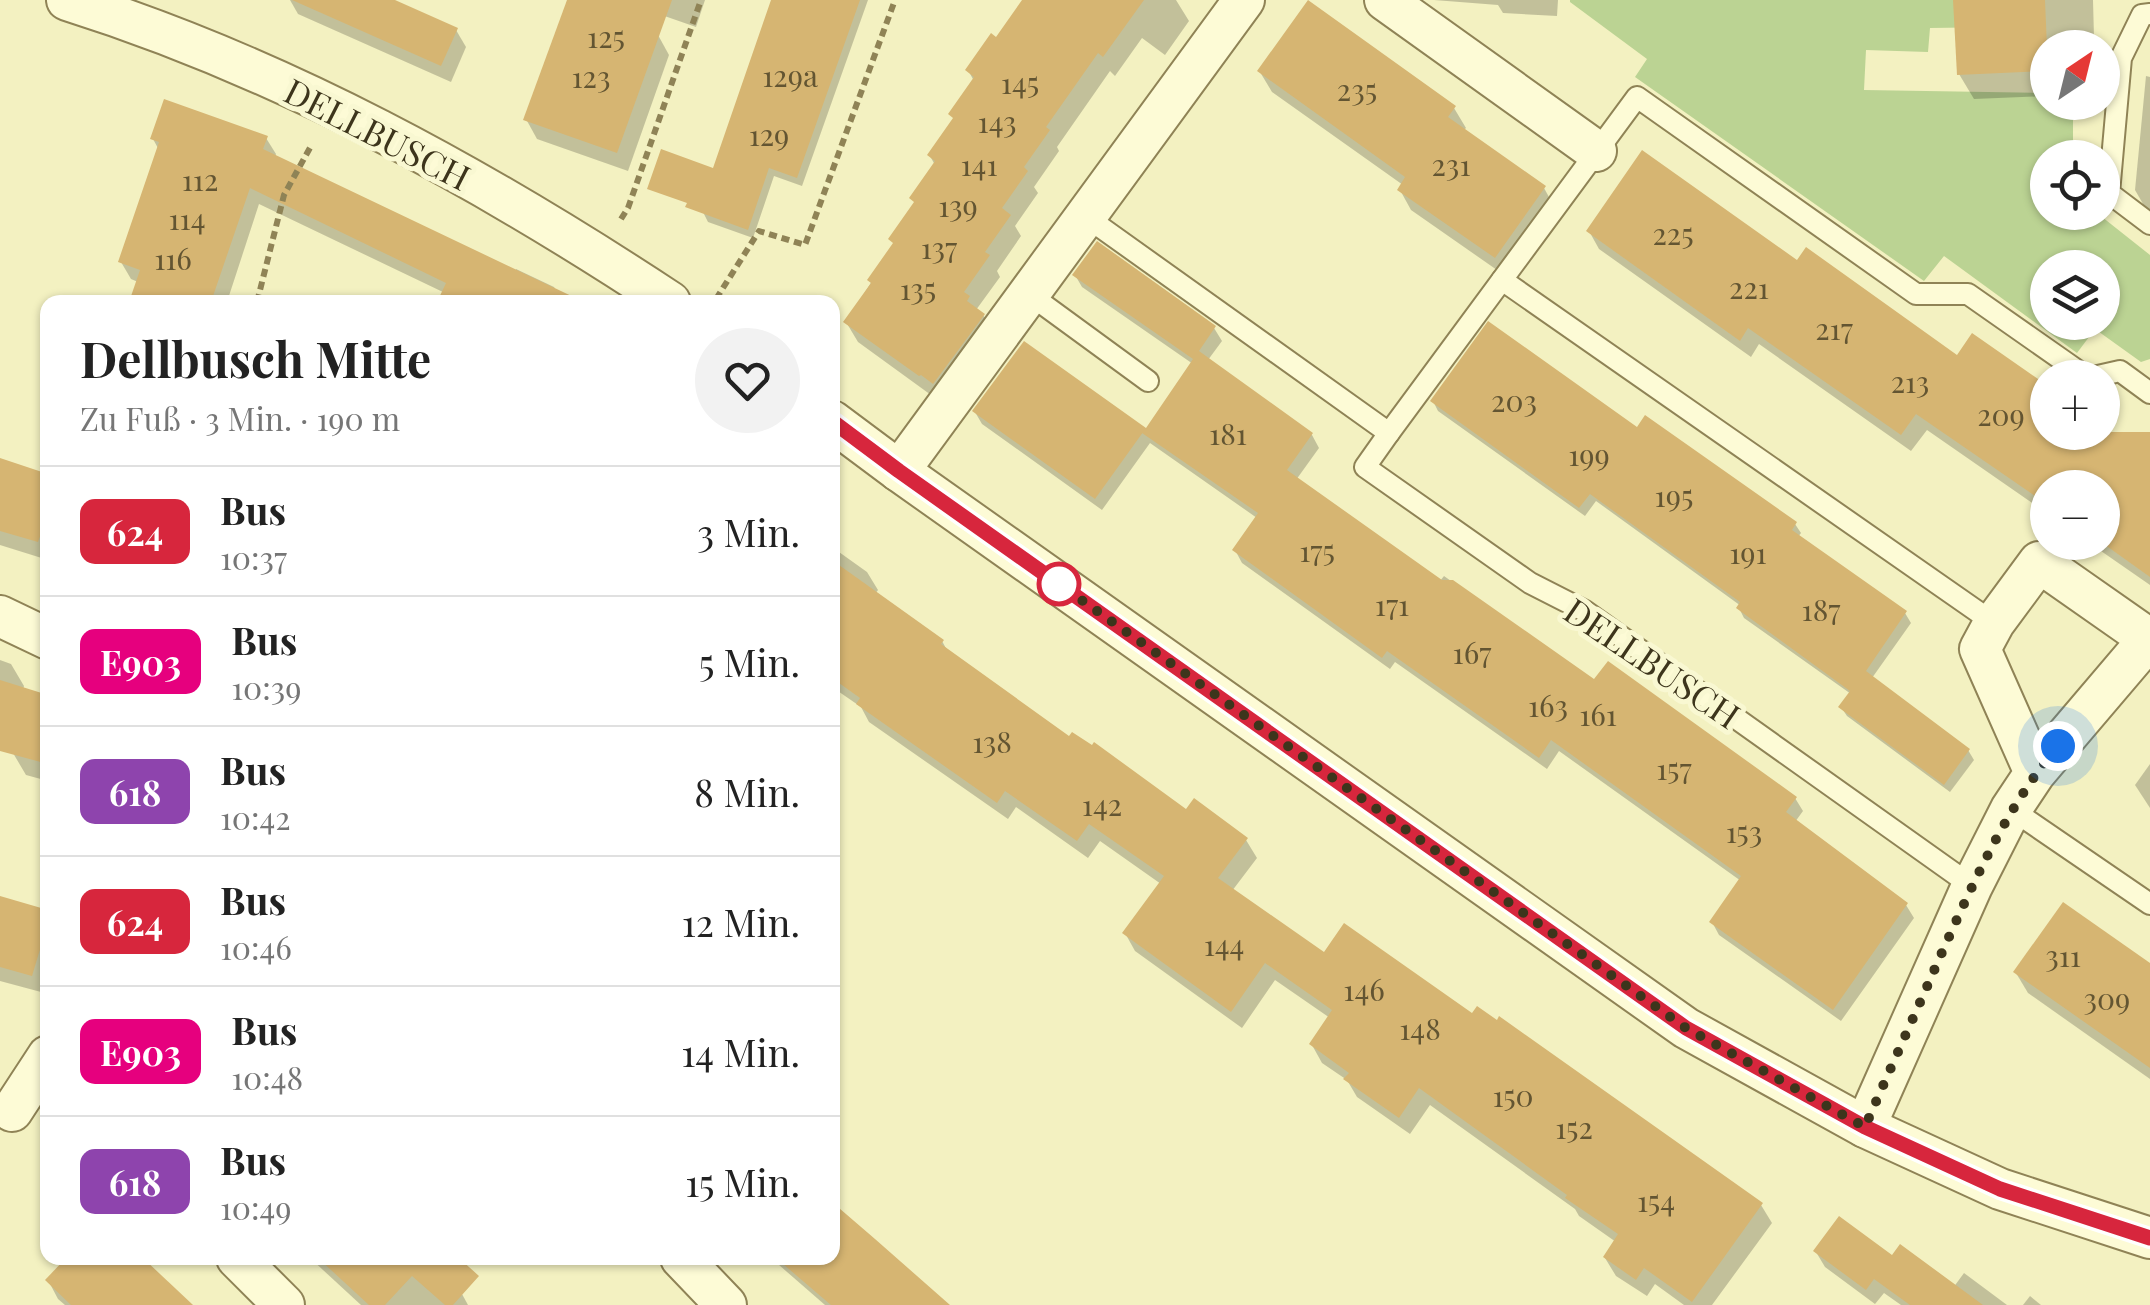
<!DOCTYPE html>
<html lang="de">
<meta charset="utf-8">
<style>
body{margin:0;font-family:"Playfair Display",serif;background:#f2f2f2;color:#222;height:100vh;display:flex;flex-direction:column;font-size:38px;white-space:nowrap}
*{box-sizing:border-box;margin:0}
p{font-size:32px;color:#767676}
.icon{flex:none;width:55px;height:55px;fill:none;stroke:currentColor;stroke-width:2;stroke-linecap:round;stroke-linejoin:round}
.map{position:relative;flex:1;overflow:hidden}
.sheet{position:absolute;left:40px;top:295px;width:800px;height:970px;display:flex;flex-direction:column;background:#fff;border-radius:20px;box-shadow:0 2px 8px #0004}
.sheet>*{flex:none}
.badge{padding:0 20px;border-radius:15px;font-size:35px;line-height:65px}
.needle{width:65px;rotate:35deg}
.controls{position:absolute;left:2030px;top:30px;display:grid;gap:20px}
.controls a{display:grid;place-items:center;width:90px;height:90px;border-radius:50%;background:#fff;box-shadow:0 2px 8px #0004;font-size:50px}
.you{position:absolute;width:50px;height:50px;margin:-25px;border:8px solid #fff;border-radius:50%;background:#1a73e8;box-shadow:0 0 0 15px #1a73e833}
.map>.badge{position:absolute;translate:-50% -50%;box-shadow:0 0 0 5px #fff}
.round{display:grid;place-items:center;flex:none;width:105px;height:105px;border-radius:52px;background:#f2f2f2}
.headline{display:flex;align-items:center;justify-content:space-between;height:170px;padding:0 40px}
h1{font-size:48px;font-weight:700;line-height:75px}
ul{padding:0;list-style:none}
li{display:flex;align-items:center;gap:30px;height:130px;padding:0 40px;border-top:2px solid #e0e0e0}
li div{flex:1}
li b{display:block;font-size:38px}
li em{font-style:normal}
li .badge{min-width:110px;font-weight:700;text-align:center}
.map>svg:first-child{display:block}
.green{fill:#bbd393;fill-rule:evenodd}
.shadow{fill:#0003}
.building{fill:#d6b572}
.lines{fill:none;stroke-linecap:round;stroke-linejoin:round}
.lane-casing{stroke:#8f8356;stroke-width:24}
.street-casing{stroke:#8f8356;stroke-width:44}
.path{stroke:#8f8356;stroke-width:6;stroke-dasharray:8 5;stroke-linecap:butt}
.lane{stroke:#fdfbd6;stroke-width:20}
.street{stroke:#fdfbd6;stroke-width:40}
.line-casing{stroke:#fff;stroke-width:22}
.line{stroke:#d7263d;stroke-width:15}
.walk{stroke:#3d351c;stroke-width:10;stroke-dasharray:0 18}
.stop-dot{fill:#fff;stroke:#d7263d;stroke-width:5}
.labels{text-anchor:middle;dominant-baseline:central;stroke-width:10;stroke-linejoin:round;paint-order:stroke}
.number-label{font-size:30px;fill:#635532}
.street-label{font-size:35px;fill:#3d351c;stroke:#f9f8d2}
</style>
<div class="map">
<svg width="2150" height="1305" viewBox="0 0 2150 1305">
<rect width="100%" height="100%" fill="#f3f1c1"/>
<path class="green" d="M1570,0H2003V27L1930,28L1928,52L1866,50L1864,90L2047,93L2048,102L2073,103V157L2048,158V212L2097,213L2150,255V359L2141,362L2095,329L2077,353L1944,256L1924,281L1635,77L1647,59L1570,2ZM2048,268H2102V322H2048Z"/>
<g class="shadow">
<path d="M290,0H389L456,30L466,47L451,82L298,14Z"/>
<path d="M646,0H705L696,27L653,12Z"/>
<path d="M775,0H868L802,186L774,176L753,238L708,222L703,212Z"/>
<path d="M1033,0H1176L1189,21L1165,55L1142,38L1115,76L1110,71L1057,147L1059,151L1034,187L1038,193L1015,226L1021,236L997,271L1000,277L976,310L983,315L995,335L931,395L858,342L846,322L895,245L935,165L930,156L954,120L974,81L968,70Z"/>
<path d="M1434,0H1558L1557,16L1503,13L1498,5Z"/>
<path d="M1956,0H2093L2094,37L2059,39V48H2048V96L1974,99L1959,74Z"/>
<path d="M658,35L669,55L628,171L537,139L526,119Z"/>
<path d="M1260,72L1454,108L1466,128L1463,131L1544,188L1555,208L1507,277L1411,210L1400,190L1403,185L1272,92Z"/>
<path d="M2146,76L2150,77V216L2135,190Z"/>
<path d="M266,138L276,154L275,157L515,272L516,269L554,287L563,302H440L445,293L259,204L227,302H131L138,282L131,279L121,262L159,150L153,139Z"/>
<path d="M1589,231L1797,264L2048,432L2150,470V585L2088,542H2102V488H2048V514L1927,430L1911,451L1759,344L1751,357L1599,249Z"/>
<path d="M1075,275L1214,328L1222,341L1208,360L1312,435L1319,448L1296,480L1440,581L1444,576L1595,683L1795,798L1803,811L1795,822L1906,905L1914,918L1841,1021L1719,935L1712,922L1741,881L1559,751L1547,769L1395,662L1390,669L1242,563L1235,550L1257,518L1150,443L1102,510L982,424L975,412L1147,431L1193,364L1082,287Z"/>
<path d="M1433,401L1637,431L1795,524L1801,533L1798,537L1905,613L1911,623L1872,678L1968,750L1974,760L1950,792L1847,716L1841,707L1851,694L1744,618L1739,608L1741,606L1596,501L1585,516L1438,411Z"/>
<path d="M0,462L48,477V560L0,545Z"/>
<path d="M832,547L867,572L878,590L875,594L942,641L948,652L1070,739L1186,812L1246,840L1257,858L1232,891L1324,955L1473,1016L1761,1205L1772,1223L1712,1305H1684L1655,1284L1647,1296L1616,1276L1605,1258L1616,1242L1579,1216L1575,1209L1430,1105L1410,1134L1357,1097L1347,1080L1322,1063L1312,1045L1330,1018L1275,980L1242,1028L1135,951L1125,933L1161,884L1100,841L1088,858L1016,807L1008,819L869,722L861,707L832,687Z"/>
<path d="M0,660L11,664L24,686L23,690L48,697V781L26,775L13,753L0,747Z"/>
<path d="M2150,764V808L2135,785Z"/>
<path d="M0,899L48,913V972L41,992L0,981Z"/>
<path d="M2150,966V1079L2028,993L2016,973Z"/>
<path d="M1816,1252L1892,1259L1953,1288L1964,1273L2007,1305H1901L1884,1293L1875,1304L1825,1267Z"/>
<path d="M55,1258H139L188,1305H65L58,1299L48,1280L62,1266Z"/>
<path d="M310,1258H422L462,1294L468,1305H361Z"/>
<path d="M771,1258H832L946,1305H825Z"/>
<path d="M2030,1296L2041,1305H2023Z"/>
</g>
<g class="building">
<path d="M292,0H395L458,28L441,66Z"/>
<path d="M567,0H672L617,153L523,120Z"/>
<path d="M771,0H860L797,178L769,168L748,230L685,207L687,203L647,189L661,149L713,168Z"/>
<path d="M1022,0H1144L1103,57L1098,53L1046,127L1050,130L1024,167L1028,171L1002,208L1011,215L985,252L990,255L964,292L970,296L967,301L985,314L933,384L921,375L919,376L843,322L871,283L867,280L893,243L888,239L914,202L909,198L935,161L927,155L953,118L948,114L974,77L965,70L991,33L996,37Z"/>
<path d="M1308,0L1456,106L1448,117L1546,186L1495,258L1397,190L1405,177L1257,71Z"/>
<path d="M1953,0H2045L2048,71L1957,75Z"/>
<path d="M164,99L268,136L263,149L584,302H437L446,283L250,188L211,302H129L140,270L118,262L159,142L150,139Z"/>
<path d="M1642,150L1797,260L1806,247L1957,355L1972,333L2048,386V432H2150V577L2101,542L2102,488H2048V505L1916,414L1901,435L1748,328L1740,341L1586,231Z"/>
<path d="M1097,241L1216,326L1199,351L1313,433L1287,470L1442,580H1453L1594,679L1608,661L1797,797L1786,812L1908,903L1833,1010L1709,922L1741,876L1551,740L1539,758L1387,651L1382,658L1232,550L1258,513L1142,433L1146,428L1095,499L972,411L1024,341L1146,428L1193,359L1072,275Z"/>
<path d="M1488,321L1637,427L1645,415L1797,522L1792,530L1907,611L1866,671L1970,749L1944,785L1838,707L1850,691L1736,608L1740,602L1590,494L1579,508L1430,401Z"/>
<path d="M0,458L48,474V514L38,542L0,531Z"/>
<path d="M832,560L944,640L941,644L1069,736L1072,732L1092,745L1094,742L1186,809L1194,798L1248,838L1218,878L1324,952L1344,923L1472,1013L1477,1006L1497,1020L1499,1016L1763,1203L1692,1302L1644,1268L1636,1280L1603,1257L1618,1234L1565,1198L1567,1195L1419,1088L1399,1118L1343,1079L1349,1073L1309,1044L1332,1010L1265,963L1231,1012L1122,933L1164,876L1089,824L1077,841L1005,791L997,803L856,704L860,698L832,678Z"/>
<path d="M0,680L48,695V764L0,751Z"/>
<path d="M0,896L48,910V923L32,976L0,967Z"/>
<path d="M2063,902L2150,963V1068L2013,972Z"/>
<path d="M832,1202L875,1239L950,1305H831L776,1258H832Z"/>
<path d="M1839,1216L1892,1255L1900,1244L1983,1305H1910L1874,1279L1866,1290L1813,1251Z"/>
<path d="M66,1258H143L193,1305H71L45,1280Z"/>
<path d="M318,1258H459L479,1276L453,1305H445L412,1276L385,1305H369Z"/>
</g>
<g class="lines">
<g class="lane-casing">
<g id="lane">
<path d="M2150,14L2142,15L2121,58L2109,193L2150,224"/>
<path d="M1085,216L1389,433L1365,467L1530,583L1585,611L1972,886"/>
<path d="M1502,280L1994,623"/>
<path d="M1029,294L1148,381"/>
<path d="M2089,378L2120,371L2150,393"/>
<path d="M1389,433L1637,97L1916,294H1968L2088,378"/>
<path d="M2011,809L2150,904"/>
</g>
</g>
<g class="street-casing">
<g id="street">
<path d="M67,0C283,68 482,178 670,302"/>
<path d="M1385,0L1596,151"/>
<path d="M832,421L899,471L1686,1028L1865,1127L2000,1189L2150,1238"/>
<path d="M899,471L1244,0"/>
<path d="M0,616L48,639"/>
<path d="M12,1111L48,1056"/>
<path d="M1865,1127L1972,886L2011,809L2035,773L2149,639L2039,562L1994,623L1980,649L2035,773"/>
<path d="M237,1258L284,1305"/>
<path d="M681,1258L726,1305"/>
</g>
</g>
<g class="path">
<path d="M621,219L628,208L701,0"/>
<path d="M716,299L759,231L805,245L895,0"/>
<path d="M257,302L284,195L311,146"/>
</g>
<use href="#lane" class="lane"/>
<use href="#street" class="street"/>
</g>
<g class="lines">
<g class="line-casing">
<path id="line" d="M832,421L899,471L1686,1028L1865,1127L2000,1189L2150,1238"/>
</g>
<use href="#line" class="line"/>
<path class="walk" d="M1059,584L1056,582L1686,1028L1865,1127C1889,1071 1915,1015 1939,959C1973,884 2005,809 2058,746"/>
</g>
<circle class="stop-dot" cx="1059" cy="584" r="20"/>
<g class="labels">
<g class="number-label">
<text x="606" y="36">125</text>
<text x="790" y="75">129a</text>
<text x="591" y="76">123</text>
<text x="1020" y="82">145</text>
<text x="1357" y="89">235</text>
<text x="997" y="121">143</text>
<text x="769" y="134">129</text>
<text x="979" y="164">141</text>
<text x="1451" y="164">231</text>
<text x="200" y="179">112</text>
<text x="958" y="205">139</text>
<text x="187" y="218">114</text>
<text x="1673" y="233">225</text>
<text x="939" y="247">137</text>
<text x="173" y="258">116</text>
<text x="1749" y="287">221</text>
<text x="918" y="288">135</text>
<text x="1834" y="328">217</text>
<text x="1910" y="381">213</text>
<text x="1514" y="400">203</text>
<text x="2001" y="414">209</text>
<text x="1228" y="433">181</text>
<text x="1589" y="454">199</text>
<text x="1674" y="495">195</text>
<text x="1317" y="550">175</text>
<text x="1748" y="552">191</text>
<text x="1392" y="604">171</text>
<text x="1821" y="609">187</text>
<text x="1472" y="652">167</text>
<text x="1548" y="705">163</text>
<text x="1598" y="714">161</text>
<text x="992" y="741">138</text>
<text x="1674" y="768">157</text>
<text x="1102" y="804">142</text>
<text x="1744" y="831">153</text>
<text x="1224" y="944">144</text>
<text x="2063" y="955">311</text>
<text x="1364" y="989">146</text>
<text x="2107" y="998">309</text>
<text x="1420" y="1028">148</text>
<text x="1513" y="1095">150</text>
<text x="1574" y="1127">152</text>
<text x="1656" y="1200">154</text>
</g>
<g class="street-label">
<text transform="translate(378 133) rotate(27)">DELLBUSCH</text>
<text transform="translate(1653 662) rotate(34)">DELLBUSCH</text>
</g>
</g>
</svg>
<div class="controls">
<a><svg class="needle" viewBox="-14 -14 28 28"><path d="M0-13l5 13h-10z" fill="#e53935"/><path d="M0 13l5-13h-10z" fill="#767676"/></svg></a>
<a><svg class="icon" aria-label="locate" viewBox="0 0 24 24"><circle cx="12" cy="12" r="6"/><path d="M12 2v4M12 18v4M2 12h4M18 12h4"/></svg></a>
<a><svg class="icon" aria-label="layers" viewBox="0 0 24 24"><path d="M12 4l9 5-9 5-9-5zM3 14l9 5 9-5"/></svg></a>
<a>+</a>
<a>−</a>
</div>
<div class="you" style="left:2058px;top:746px"></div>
<section class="sheet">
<div class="headline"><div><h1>Dellbusch Mitte</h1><p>Zu Fuß · 3 Min. · 190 m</p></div><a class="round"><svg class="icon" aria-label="heart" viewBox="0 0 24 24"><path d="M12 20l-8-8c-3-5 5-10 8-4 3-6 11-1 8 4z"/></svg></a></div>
<ul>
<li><span class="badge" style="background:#d7263d;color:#fff">624</span><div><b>Bus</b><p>10:37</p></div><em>3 Min.</em></li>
<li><span class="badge" style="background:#e6007e;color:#fff">E903</span><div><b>Bus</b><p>10:39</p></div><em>5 Min.</em></li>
<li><span class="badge" style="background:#8e44ad;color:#fff">618</span><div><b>Bus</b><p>10:42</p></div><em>8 Min.</em></li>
<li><span class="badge" style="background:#d7263d;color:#fff">624</span><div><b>Bus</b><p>10:46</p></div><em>12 Min.</em></li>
<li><span class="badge" style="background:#e6007e;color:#fff">E903</span><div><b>Bus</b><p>10:48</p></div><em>14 Min.</em></li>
<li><span class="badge" style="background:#8e44ad;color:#fff">618</span><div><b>Bus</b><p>10:49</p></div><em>15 Min.</em></li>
</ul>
</section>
</div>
